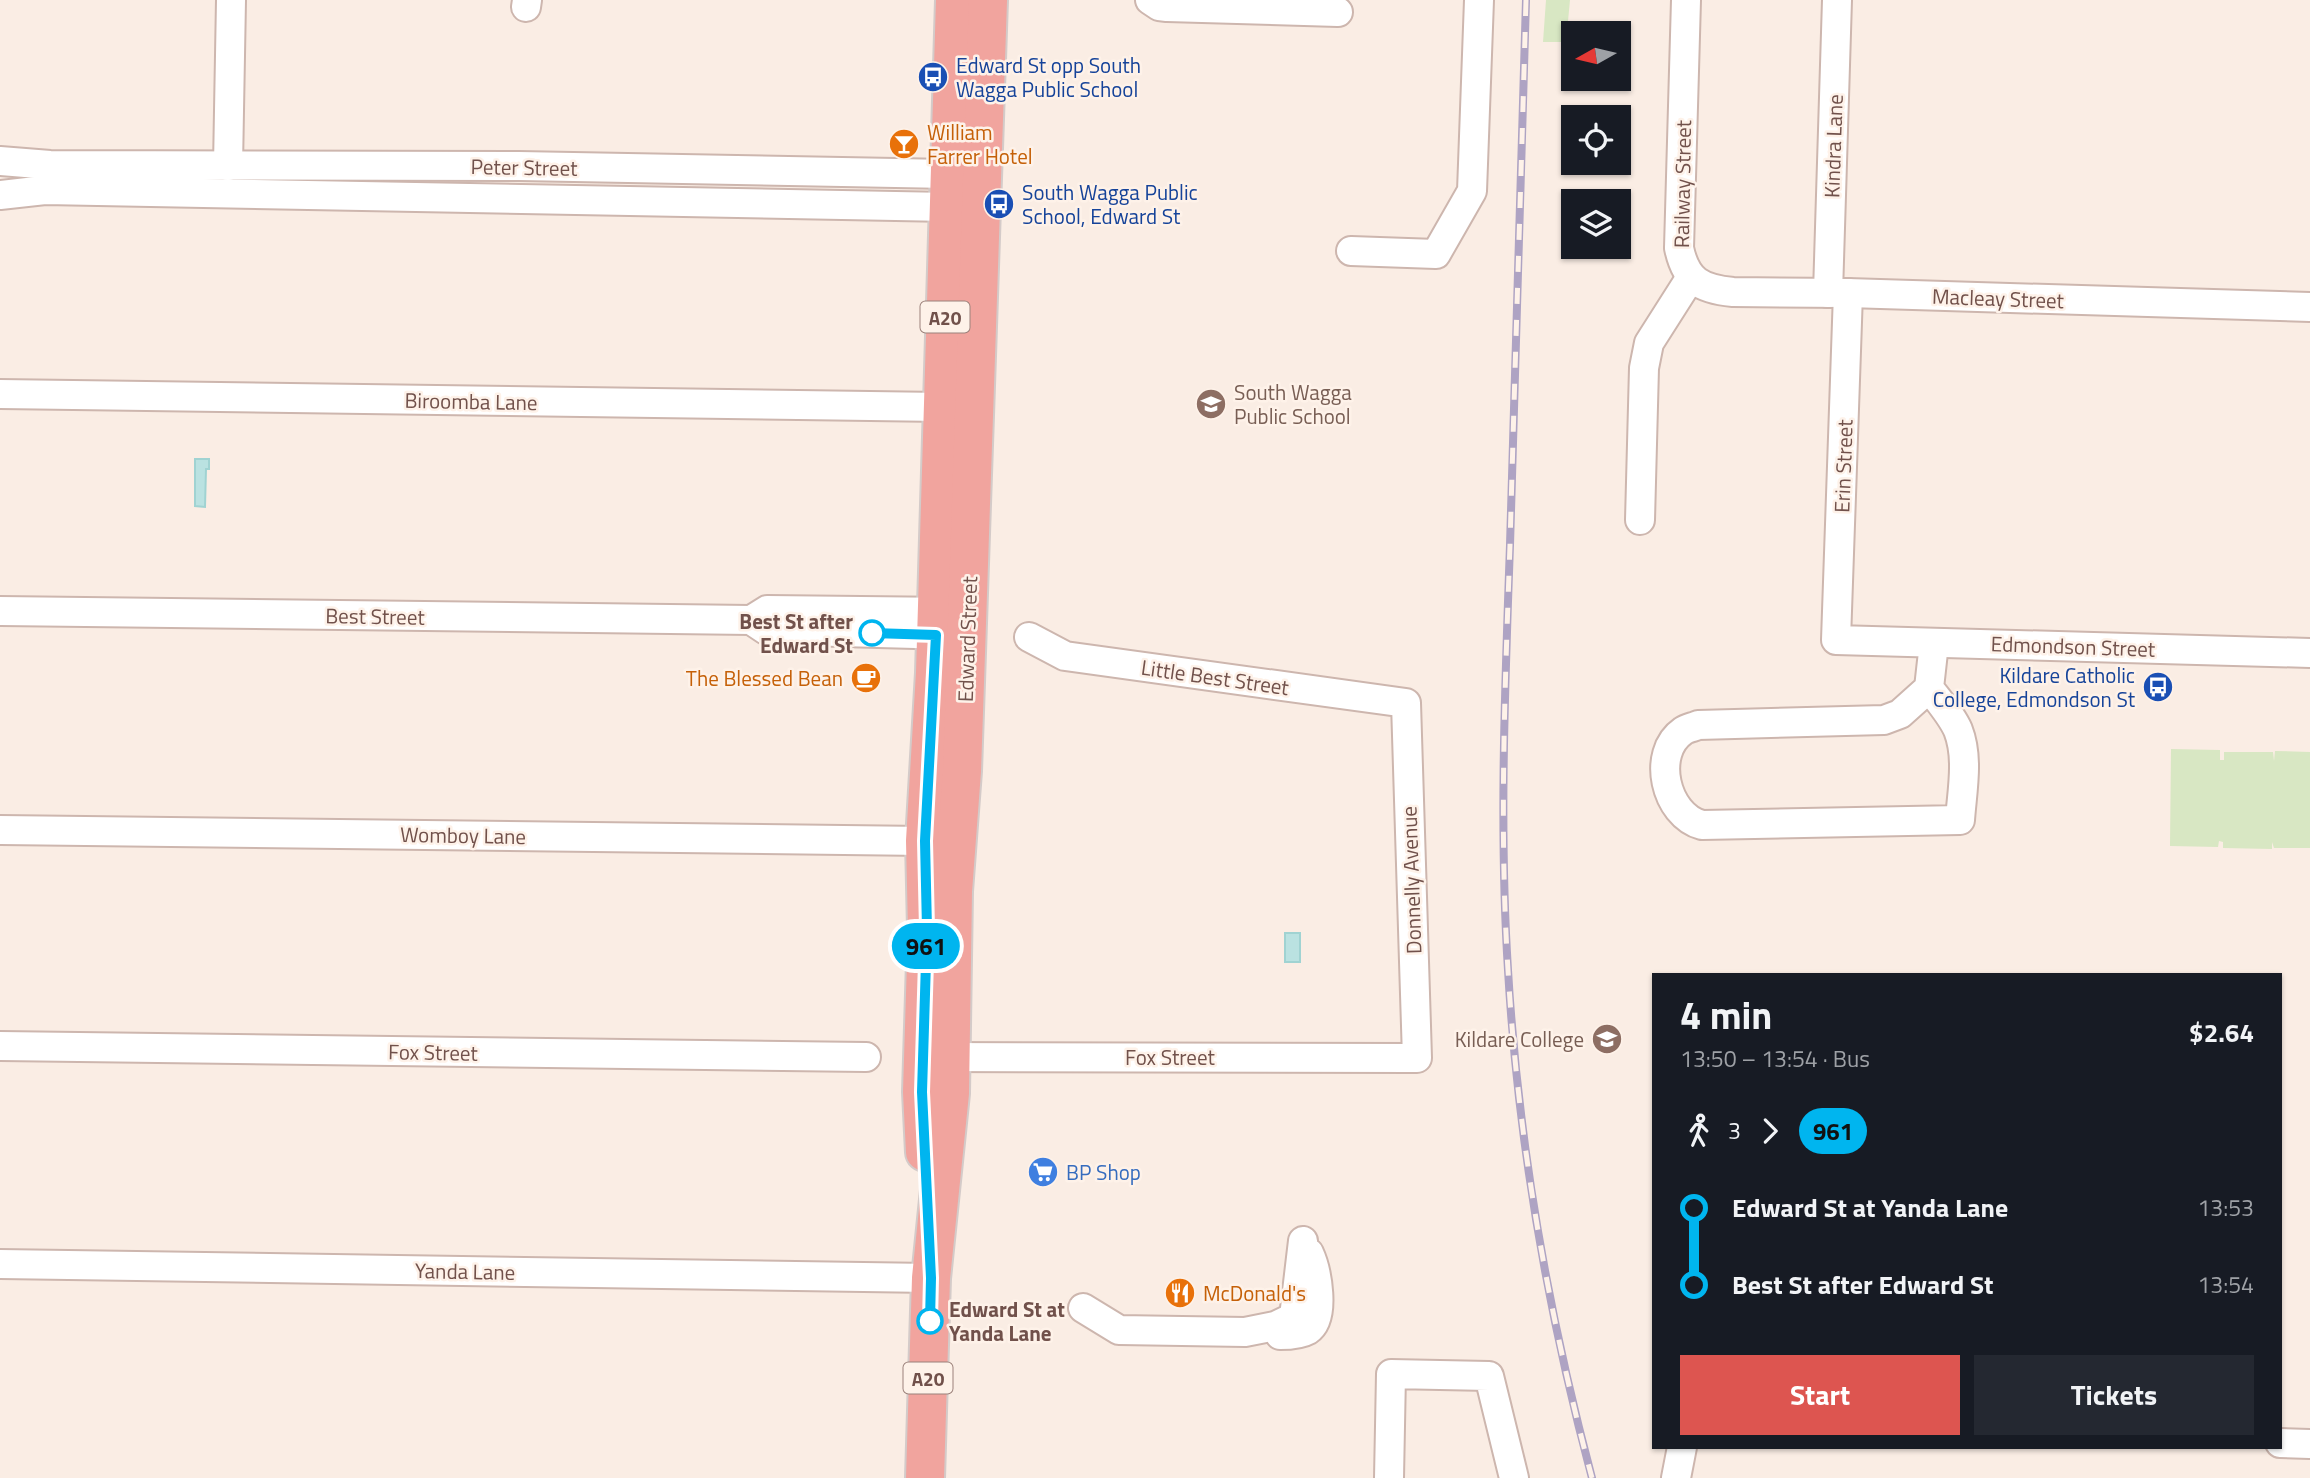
<!DOCTYPE html>
<meta charset="utf-8">
<style>
body{margin:0;font-family:"Titillium Web",sans-serif;background:#242831;color:#f1f3f6;height:100vh;display:flex;flex-direction:column;font-size:26px;white-space:nowrap}
*{box-sizing:border-box;margin:0}
p{font-size:23px;color:#9ea1a6}
.icon{flex:none;width:38px;height:38px;fill:none;stroke:currentColor;stroke-width:2;stroke-linecap:round;stroke-linejoin:round}
.map{position:relative;flex:1;overflow:hidden}
.side{position:absolute;left:1652px;top:973px;width:630px;height:476px;display:flex;flex-direction:column;background:#171b24;border-radius:0px;box-shadow:0 2px 5px #0004}
.side>*{flex:none}
.badge{padding:0 14px;border-radius:23px;font-size:24px;line-height:46px}
.needle{width:46px;rotate:262deg}
.fabs{position:absolute;left:1561px;top:21px;display:grid;gap:14px}
.fabs a{display:grid;place-items:center;width:70px;height:70px;border-radius:0px;background:#171b24;box-shadow:0 2px 5px #0004;font-size:35px}
.map>.badge{position:absolute;translate:-50% -50%;box-shadow:0 0 0 4px #fff}
.legs{display:flex;align-items:center;gap:10px;height:77px;padding:0 28px;font-size:23px}
.legs p{margin-inline-start:auto}
.headline{display:flex;align-items:center;justify-content:space-between;height:119px;padding:0 28px}
h1{font-size:38px;font-weight:700;line-height:52px}
.primary-button{display:flex;gap:14px;margin-top:auto;padding:14px 28px}
.primary-button a{flex:1;height:80px;border-radius:0px;background:#dd5550;color:#fff;font-size:28px;font-weight:700;line-height:80px;text-align:center}
.primary-button a+a{background:#242831;color:#f1f3f6}
ul{padding:0 28px;list-style:none}
li{display:flex;align-items:center;gap:24px;height:77px;font-size:26px}
li i{display:grid;place-items:center;width:10px;height:100%;margin:0 9px;background:currentColor}
li i::after{content:'';width:18px;height:18px;margin:-9px;border:5px solid;border-radius:50%;background:#171b24}
li p{margin-inline-start:auto}
li:first-child i{background:linear-gradient(#0000 50%,currentColor 0)}
li:last-child i{background:linear-gradient(currentColor 50%,#0000 0)}
.map>svg:first-child{display:block}
.green{fill:#d8e7c3}
.water{fill:#bae2e1;stroke:#a0d3d2;stroke-width:2}
.lines{fill:none;stroke-linecap:round;stroke-linejoin:round}
.minor-casing{stroke:#cdb6ae;stroke-width:32}
.highway-casing{stroke:#d4cbc9;stroke-width:42}
.minor{stroke:#fff;stroke-width:28}
.highway{stroke:#f1a49e;stroke-width:38}
.rail-casing{stroke:#aea3c3;stroke-width:8}
.rail{stroke:#fef2e9;stroke-width:5;stroke-dasharray:16;stroke-linecap:butt}
.line-1-casing{stroke:#fff;stroke-width:16}
.line-1{stroke:#00b5ef;stroke-width:10}
.stop-1-dot{fill:#fff;stroke:#00b5ef;stroke-width:3.5}
.labels{text-anchor:middle;dominant-baseline:central;stroke-width:5;stroke-linejoin:round;paint-order:stroke}
.shield{fill:#fef2e9;stroke:#9b817a;stroke-width:2}
.shield-label{font-size:19px;font-weight:bold;fill:#71514b}
.transit-label{font-size:21px;fill:#164399;stroke:#fef2e9;text-anchor:start}
.food-label{font-size:21px;fill:#c56008;stroke:#fef2e9;text-anchor:start}
.street-label{font-size:21px;fill:#71514b;stroke:#fef2e9}
.education-label{font-size:21px;fill:#785e54;stroke:#fef2e9;text-anchor:start}
.stop-label{font-size:21px;font-weight:bold;fill:#71514b;stroke:#fef2e9;text-anchor:end}
.shop-label{font-size:21px;fill:#366cbe;stroke:#fef2e9;text-anchor:start}
</style>
<div class="map">
<svg width="2310" height="1478" viewBox="0 0 2310 1478">
<rect width="100%" height="100%" fill="#faede4"/>
<g class="green">
<path d="M1546,0H1570L1566,42H1543Z"/>
<path d="M2171,749L2220,750V760H2224V752H2273L2274,761L2275,751L2310,752V848H2274L2272,842V849L2223,848V842L2219,841L2218,847L2170,846Z"/>
</g>
<g class="water">
<path d="M195,459H209V469H206L205,507L195,506Z"/>
<rect x="1285" y="933" width="15" height="29"/>
</g>
<g class="lines">
<g class="minor-casing">
<g id="minor">
<path d="M1150,0L1159,6L1167,7L1338,12"/>
<path d="M1686,0L1679,248C1686,281 1701,289 1733,292L1848,293L2310,307"/>
<path d="M526,7L527,0"/>
<path d="M0,161L50,165L519,166L949,174"/>
<path d="M228,166L231,0"/>
<path d="M0,195L45,190L949,207"/>
<path d="M1351,251L1436,254L1472,191L1479,0"/>
<path d="M1828,293L1837,0"/>
<path d="M1848,293L1836,640L2310,653"/>
<path d="M0,394L942,407"/>
<path d="M1640,520L1644,368L1649,343L1691,277"/>
<path d="M0,611L751,620L766,630L953,635"/>
<path d="M751,620L767,610L955,612"/>
<path d="M1929,688C1939,701 1952,716 1958,730C1969,758 1962,791 1960,820L1702,825C1665,815 1651,753 1683,731C1687,728 1694,727 1698,725L1884,720L1900,714L1929,688L1934,643"/>
<path d="M0,830L925,841"/>
<path d="M0,1046L866,1057"/>
<path d="M931,1057L1417,1058L1406,703L1065,656L1029,637"/>
<path d="M0,1264L931,1278"/>
<path d="M1083,1308L1119,1330L1245,1332L1275,1326L1294,1317L1303,1241"/>
<path d="M1280,1335C1288,1335 1301,1334 1308,1330C1326,1318 1317,1270 1309,1253"/>
<path d="M2280,1443L2310,1444"/>
<path d="M1389,1478L1391,1374L1489,1376L1514,1478"/>
<path d="M1676,1478L1682,1447"/>
</g>
</g>
<g class="highway-casing">
<g id="highway">
<path d="M925,1152L922,1092L927,929L925,841L935,673L955,0"/>
<path d="M925,1478L931,1278L950,1093L953,891L962,771L988,0"/>
</g>
</g>
<use href="#minor" class="minor"/>
<use href="#highway" class="highway"/>
<g class="rail-casing">
<path id="rail" d="M1526,0C1521,182 1515,363 1510,545C1505,687 1499,829 1508,970C1518,1141 1548,1313 1592,1478"/>
</g>
<use href="#rail" class="rail"/>
</g>
<g class="lines">
<g class="line-1-casing">
<path id="line-1" d="M872,633L936,635L925,841L927,929L922,1092L931,1278L930,1321"/>
</g>
<use href="#line-1" class="line-1"/>
</g>
<defs>
<g id="bus-disc" transform="scale(1.575)"><circle r="9.5" fill="#1a4fb4" stroke="#fef2e9"/><path d="M-5-6H5V4H4V6H2V4H-2V6H-4V4H-5ZM-3.5-4V0h7V-4ZM-3.5 1.2v1.5H-2V1.2ZM2 1.2v1.5H3.5V1.2Z" fill="#fff"/></g>
<g id="bar-disc" transform="scale(1.575)"><circle r="9.5" fill="#e8710a" stroke="#fef2e9"/><path d="M-6-5H6L.8 .8V4.5H3.5V6h-7V4.5H-.8V.8Z" fill="#fff"/></g>
<g id="school-disc" transform="scale(1.575)"><circle r="9.5" fill="#8d6e63" stroke="#fef2e9"/><path d="M0-5L7-2L0 1L-7-2ZM-4 1L0 2.5L4 1V4Q0 6-4 4Z" fill="#fff"/></g>
<g id="cafe-disc" transform="scale(1.575)"><circle r="9.5" fill="#e8710a" stroke="#fef2e9"/><path d="M-5.5-4.5H6V0H3Q3 3.5 0 3.5H-2.5Q-5.5 3.5-5.5 0ZM3-3.2v2h1.7v-2ZM-6 4.5H4V6H-6Z" fill="#fff"/></g>
<g id="supermarket-disc" transform="scale(1.575)"><circle r="9.5" fill="#3f7fe0" stroke="#fef2e9"/><path d="M-6-5.5h2.5l.6 2H6L4.5 2H-2.5L-4.4-4H-6ZM-1.5 3.2a1.3 1.3 0 1 0 .1 0ZM3 3.2a1.3 1.3 0 1 0 .1 0Z" fill="#fff"/></g>
<g id="restaurant-disc" transform="scale(1.575)"><circle r="9.5" fill="#e8710a" stroke="#fef2e9"/><path d="M-5-6h1v4h1v-4h1v4h1v-4h1v5L-1.5 .5V6h-2V.5L-5-1ZM5-6V6H3V1.5H1.5Q1.5-4 5-6Z" fill="#fff"/></g>
</defs>
<g fill-rule="evenodd">
<use href="#bus-disc" x="933" y="77"/>
<use href="#bar-disc" x="904" y="144"/>
<use href="#bus-disc" x="999" y="204"/>
<use href="#school-disc" x="1211" y="404"/>
<use href="#cafe-disc" x="866" y="678"/>
<use href="#bus-disc" x="2158" y="687"/>
<use href="#school-disc" x="1607" y="1039"/>
<use href="#supermarket-disc" x="1043" y="1172"/>
<use href="#restaurant-disc" x="1180" y="1293"/>
</g>
<g class="stop-1-dot">
<circle cx="872" cy="633" r="12"/>
<circle cx="930" cy="1321" r="12"/>
</g>
<g class="labels">
<g class="shield">
<rect x="920.5" y="301.5" width="49" height="31" rx="5"/>
<rect x="903.5" y="1362.5" width="49" height="31" rx="5"/>
</g>
<g class="shield-label">
<text x="945" y="317">A20</text>
<text x="928" y="1378">A20</text>
</g>
<g class="transit-label">
<text x="956" y="65">Edward St opp South<tspan x="956" dy="24">Wagga Public School</tspan></text>
<text x="1022" y="192">South Wagga Public<tspan x="1022" dy="24">School, Edward St</tspan></text>
<text x="2135" y="675" text-anchor="end">Kildare Catholic<tspan x="2135" dy="24">College, Edmondson St</tspan></text>
</g>
<g class="food-label">
<text x="927" y="132">William<tspan x="927" dy="24">Farrer Hotel</tspan></text>
<text x="843" y="678" text-anchor="end">The Blessed Bean</text>
<text x="1203" y="1293">McDonald's</text>
</g>
<g class="street-label">
<text transform="translate(1833 146) rotate(-88)">Kindra Lane</text>
<text transform="translate(524 167) rotate(1)">Peter Street</text>
<text transform="translate(1682 184) rotate(-89)">Railway Street</text>
<text transform="translate(1998 298) rotate(2)">Macleay Street</text>
<text transform="translate(471 401) rotate(1)">Biroomba Lane</text>
<text transform="translate(1843 466) rotate(-88)">Erin Street</text>
<text transform="translate(375 616) rotate(1)">Best Street</text>
<text transform="translate(967 639) rotate(-88)">Edward Street</text>
<text transform="translate(2073 646) rotate(2)">Edmondson Street</text>
<text transform="translate(1215 677) rotate(8)">Little Best Street</text>
<text transform="translate(463 835) rotate(1)">Womboy Lane</text>
<text transform="translate(1411 880) rotate(-92)">Donnelly Avenue</text>
<text transform="translate(433 1052) rotate(1)">Fox Street</text>
<text x="1170" y="1057">Fox Street</text>
<text transform="translate(465 1271) rotate(1)">Yanda Lane</text>
</g>
<g class="education-label">
<text x="1234" y="392">South Wagga<tspan x="1234" dy="24">Public School</tspan></text>
<text x="1584" y="1039" text-anchor="end">Kildare College</text>
</g>
<g class="stop-label">
<text x="853" y="621">Best St after<tspan x="853" dy="24">Edward St</tspan></text>
<text x="949" y="1309" text-anchor="start">Edward St at<tspan x="949" dy="24">Yanda Lane</tspan></text>
</g>
<g class="shop-label">
<text x="1066" y="1172">BP Shop</text>
</g>
</g>
</svg>
<div class="fabs">
<a><svg class="needle" viewBox="-14 -14 28 28"><path d="M0-13l5 13h-10z" fill="#e53935"/><path d="M0 13l5-13h-10z" fill="#9ea1a6"/></svg></a>
<a><svg class="icon" aria-label="locate" viewBox="0 0 24 24"><circle cx="12" cy="12" r="6"/><path d="M12 2v4M12 18v4M2 12h4M18 12h4"/></svg></a>
<a><svg class="icon" aria-label="layers" viewBox="0 0 24 24"><path d="M12 4l9 5-9 5-9-5zM3 14l9 5 9-5"/></svg></a>
</div>
<b class="badge" style="left:926px;top:946px;background:#00b5ef;color:#111">961</b>
<section class="side">
<div class="headline"><div><h1>4 min</h1><p>13:50 – 13:54 · Bus</p></div><b>$2.64</b></div>
<div class="legs"><svg class="icon" aria-label="walk" viewBox="0 0 24 24"><circle cx="13" cy="4" r="2"/><path d="M13 8l-2 6 4 7M11 14l-3 7M7 12l3-4h3l4 4"/></svg>3<svg class="icon" aria-label="forward" viewBox="0 0 24 24"><path d="M9 5l7 7-7 7"/></svg><b class="badge" style="background:#00b5ef;color:#111">961</b></div>
<ul>
<li><i style="color:#00b5ef"></i><b>Edward St at Yanda Lane</b><p>13:53</p></li>
<li><i style="color:#00b5ef"></i><b>Best St after Edward St</b><p>13:54</p></li>
</ul>
<div class="primary-button"><a>Start</a><a>Tickets</a></div>
</section>
</div>
